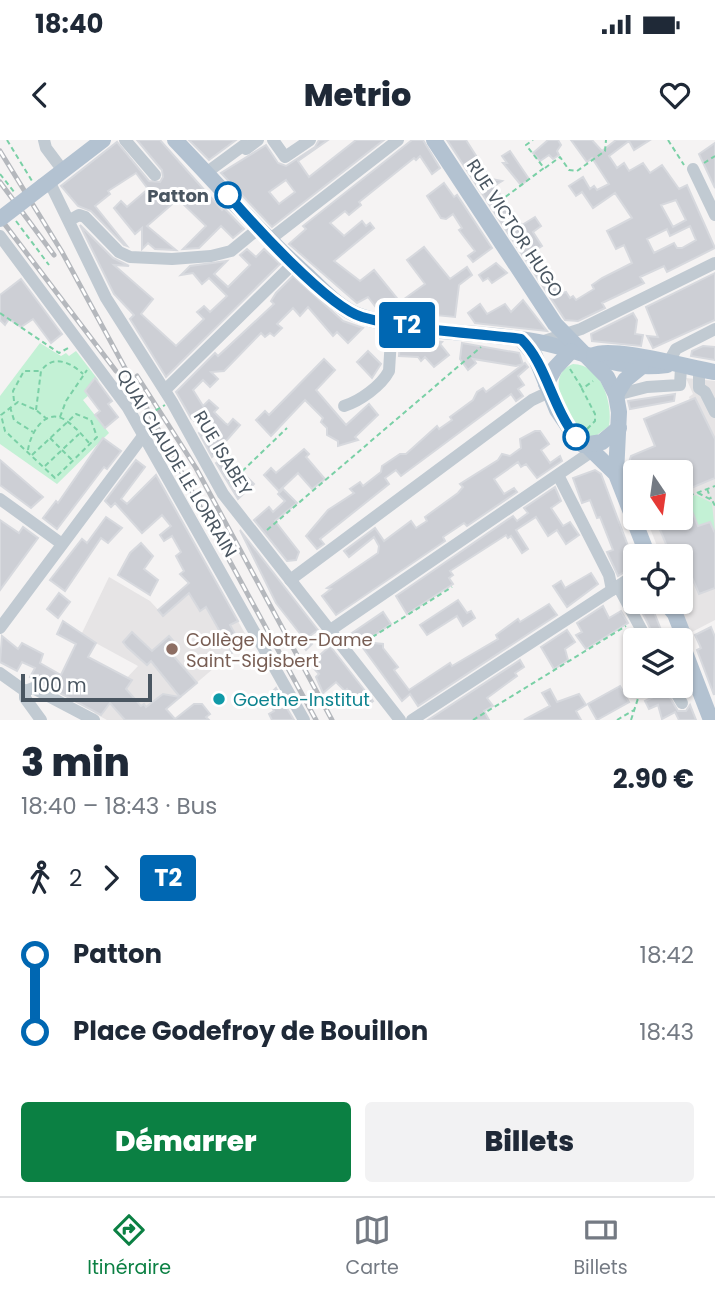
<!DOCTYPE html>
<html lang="fr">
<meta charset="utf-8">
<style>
body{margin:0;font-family:Poppins,sans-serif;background:#f2f2f3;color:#1f2937;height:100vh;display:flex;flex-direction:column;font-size:26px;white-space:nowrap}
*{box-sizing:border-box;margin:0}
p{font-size:23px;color:#747a83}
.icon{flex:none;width:38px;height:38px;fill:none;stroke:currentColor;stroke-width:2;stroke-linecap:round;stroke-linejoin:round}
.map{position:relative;height:580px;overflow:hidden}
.sheet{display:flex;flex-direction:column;background:#fff;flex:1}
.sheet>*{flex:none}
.badge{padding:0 14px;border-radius:5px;font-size:24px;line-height:46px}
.needle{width:46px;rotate:167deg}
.buttons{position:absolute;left:623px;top:320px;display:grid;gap:14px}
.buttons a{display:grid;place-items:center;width:70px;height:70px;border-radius:7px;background:#fff;box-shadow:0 2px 5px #0004;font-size:35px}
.scale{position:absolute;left:21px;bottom:18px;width:131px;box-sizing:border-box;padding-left:7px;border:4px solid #4a5661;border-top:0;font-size:19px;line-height:24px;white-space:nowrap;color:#4a5661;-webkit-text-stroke:5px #fff;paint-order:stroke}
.map>.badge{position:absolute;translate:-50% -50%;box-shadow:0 0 0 4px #fff}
.legs{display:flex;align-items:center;gap:10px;height:77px;padding:0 21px;font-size:23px}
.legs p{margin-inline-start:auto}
.headline{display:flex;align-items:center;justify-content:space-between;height:119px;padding:0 21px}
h1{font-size:38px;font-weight:800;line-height:52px}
.action{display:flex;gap:14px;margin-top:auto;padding:14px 21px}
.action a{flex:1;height:80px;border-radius:7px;background:#0b8043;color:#fff;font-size:28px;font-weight:800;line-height:80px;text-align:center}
.action a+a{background:#f2f2f3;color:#1f2937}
ul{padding:0 21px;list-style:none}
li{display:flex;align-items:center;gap:24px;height:77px;font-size:26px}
li i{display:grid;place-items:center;width:10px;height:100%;margin:0 9px;background:currentColor}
li i::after{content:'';width:18px;height:18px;margin:-9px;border:5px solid;border-radius:50%;background:#fff}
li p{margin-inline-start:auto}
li:first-child i{background:linear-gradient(#0000 50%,currentColor 0)}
li:last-child i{background:linear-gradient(currentColor 50%,#0000 0)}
.status{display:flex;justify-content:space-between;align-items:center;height:49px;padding:0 35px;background:#fff;direction:ltr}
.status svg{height:19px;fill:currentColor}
header{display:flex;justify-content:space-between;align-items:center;height:91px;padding:0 21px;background:#fff;font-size:32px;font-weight:800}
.menu{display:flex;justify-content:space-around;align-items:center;height:98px;border-top:2px solid #e0e1e3;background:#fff;font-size:19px;color:#747a83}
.menu a{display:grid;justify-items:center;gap:4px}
.menu .selected{color:#0b8043}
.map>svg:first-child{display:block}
.education{fill:#e6e4e5}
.green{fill:#c3f1d5}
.building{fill:#cdcfd5;stroke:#d7d9de;stroke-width:2;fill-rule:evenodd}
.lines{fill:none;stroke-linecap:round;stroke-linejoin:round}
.path{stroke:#7ad0a6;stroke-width:2;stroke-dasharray:5 3.5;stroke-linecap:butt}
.minor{stroke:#c1cad2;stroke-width:12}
.major{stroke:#b3c2d1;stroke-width:16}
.rail-casing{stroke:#b5b8bd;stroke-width:5}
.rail{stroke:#fff;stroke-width:2.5;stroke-dasharray:8;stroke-linecap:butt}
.path-bridge{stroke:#7ad0a6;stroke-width:2;stroke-dasharray:5 3.5;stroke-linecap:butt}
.major-bridge{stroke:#b3c2d1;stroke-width:16}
.line-1-casing{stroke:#fff;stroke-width:16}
.line-1{stroke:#0067b2;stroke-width:10}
.stop-1-dot{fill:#fff;stroke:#0067b2;stroke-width:3.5}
.education-dot{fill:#8d6e63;stroke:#fff;stroke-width:2.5}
.culture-dot{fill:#0f9aa8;stroke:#fff;stroke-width:2.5}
.labels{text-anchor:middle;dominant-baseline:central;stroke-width:6;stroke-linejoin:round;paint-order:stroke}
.stop-label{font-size:18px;font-weight:bold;fill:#4a5661;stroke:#fff;text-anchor:end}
.street-label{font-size:18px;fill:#4a5661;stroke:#fff}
.education-label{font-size:18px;fill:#785e54;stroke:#fff;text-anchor:start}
.culture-label{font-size:18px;fill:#0d838f;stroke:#fff;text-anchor:start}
</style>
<div class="status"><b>18:40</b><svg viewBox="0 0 49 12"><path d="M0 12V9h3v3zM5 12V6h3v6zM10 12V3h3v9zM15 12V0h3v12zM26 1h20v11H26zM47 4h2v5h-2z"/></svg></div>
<header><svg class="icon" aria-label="back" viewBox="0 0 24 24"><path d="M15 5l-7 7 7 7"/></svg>Metrio<svg class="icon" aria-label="heart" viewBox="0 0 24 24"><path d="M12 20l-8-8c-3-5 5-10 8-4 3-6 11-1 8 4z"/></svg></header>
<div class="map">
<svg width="715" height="580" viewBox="0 0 715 580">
<rect width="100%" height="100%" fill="#f5f3f3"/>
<g class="education">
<path d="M686,238L715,241V480L690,493L678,462H681V416H661L646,378H681V332H635V350L626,327L631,316L655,306L644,279L690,260L689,257L693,254Z"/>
<path d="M211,433L248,499L153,580H107L94,573L138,526L81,495L109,437L150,461L163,475Z"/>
</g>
<g class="green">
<path d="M40,203L61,216L66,213L69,216L76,211L99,241L94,238L85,251L89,255L83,260L109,293L57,344L0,304V256Z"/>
<path d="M573,224C601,224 613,263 609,286L593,298L583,295C571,278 541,237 573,224Z"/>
<path d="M696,355L712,363L715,393L710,382L698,386L692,372L681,376V361Z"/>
</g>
<g class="building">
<path d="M137,0H160L222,70L224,68L244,89L233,98L221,86L199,108L183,109L206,86L178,59L147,86L176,110L155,109L148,103L142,109V88L135,94L114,68L121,61L127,67L148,49L136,33L108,51L110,54L95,66L127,106L124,105L91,71L78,66L61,46L117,2L149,41L160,42L163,37L162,30Z"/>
<path d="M189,0H236L209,20Z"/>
<path d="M319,0H328L298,21L309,37L356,0H384L272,87L221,33L266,5L278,23L286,26L315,7ZM286,40L295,52L279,64L269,52Z"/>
<path d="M412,0H423L440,28L432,34L420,16L416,20L414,18L359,62L361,65L349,75L345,71L330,83L344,96L362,81L366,86L370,83L374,88L334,121L360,141L374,130L400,162L425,144L407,120L424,107L450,139L467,127L472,135L459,145L455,177L425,174L424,179L384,172L378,170L368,157L357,163L289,104L306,89L303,86Z"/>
<path d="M447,0H466L487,33L481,37L502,41L494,46L522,85L535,77L541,86L533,92L542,106L536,110L563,153L566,152L570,158L573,156L576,160L594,149L592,145L602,138L632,123L624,105L616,109L607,91L632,78L615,53L593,68L582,52L576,56L569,46L583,37L590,49L594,46L597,50L609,44L592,18L587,22L571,0H592L602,11L616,0H650L634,10L629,1L609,16L617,28L624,23L629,31L643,23L650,33L662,25L679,49L687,45L715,108L667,132L664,126L640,137L644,143L602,163L605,168L578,181L565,180ZM676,60L686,80L673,87L661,65ZM690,86L696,100L682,108H677L674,103L654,113L647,99L667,89L670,96Z"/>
<path d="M548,0H558L561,5L557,11L559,15L553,19L549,15L540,21L533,13Z"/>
<path d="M715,3V48L699,14Z"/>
<path d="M510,11L529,39L521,45L503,23H507L502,16Z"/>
<path d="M444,43L454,57L457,55L492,108L473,122L468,116L475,111L459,90L462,88L453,74L446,79L441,78L427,56Z"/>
<path d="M80,85L113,118L129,126L114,125L153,159L141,174L176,206L204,179L197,172L204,166L210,172L227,156L209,138L202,144L193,133L181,135L190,126L227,121L214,134L228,147L250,125L240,115L247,109L256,117L264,109L280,124L166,237L130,179L134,175L114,154Z"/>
<path d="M496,123L507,133L492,143L488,138L483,141L479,135Z"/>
<path d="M715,133V180L653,208L647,196L658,197L646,167Z"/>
<path d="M293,136L343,181L363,188L348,203L337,192L333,196L308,167L300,176L293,168L277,184L282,188L274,196L270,193L265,197L261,193L224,231L211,232L218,239L210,247L203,240L193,250L203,266L209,260L218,268L214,272L225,283L228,285L233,279L240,285L212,317L199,293L204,289L191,278L176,252L215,213L218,216L274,164L271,161L276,153Z"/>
<path d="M21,139L62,194L51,203L33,179L21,187L9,179L5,185L0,180V155Z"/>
<path d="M523,160L547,191L475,183L468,173L480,164L487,174L505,164L511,172Z"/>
<path d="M633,173L637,180L635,194L643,195L641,206L592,201L591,194Z"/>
<path d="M400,196L442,202L440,204L449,215L434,227L425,217L421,221L418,217L399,216Z"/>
<path d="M462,203L519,213L523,224L516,226L473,219L476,223L468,230L460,219Z"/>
<path d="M703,206L715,207V220L691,216L692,211Z"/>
<path d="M368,211L381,224L372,238L357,222Z"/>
<path d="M324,219L335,230L316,250L346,285L369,264L378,275L355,297L358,300L338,306V301L327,295V288L321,282L323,278L305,260L271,296L256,280L265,271L269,275Z"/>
<path d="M525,223L528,227L518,236L524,245L518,249L523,256L516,261L511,254L401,336L396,330L385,338L389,344L320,399L324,404L317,409L306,396L328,370L354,353L350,349L360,342L363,346L381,332L382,326L400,314H406L437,286L439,289L452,280L450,277L473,260L477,252L483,248L486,252Z"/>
<path d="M95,238L112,261L108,264L118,277L105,288L95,275L100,271L85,251Z"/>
<path d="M675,254L674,261L630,269L628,261Z"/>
<path d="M695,258L715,299V338L684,351L681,332H635V349L627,329L631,316L655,306L644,279Z"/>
<path d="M535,291H540L549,304L541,310L550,323L560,316L562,321L537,338L526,324L521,327L518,322L494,339L504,354L514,348L517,352L467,386L464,383L443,397L445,401L336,475L322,456L331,449L327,448L378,413L379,406L374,397L349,417L344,411L375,388L384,401L411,381L416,388L427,381L425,377L458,353L463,347L460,344L498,320L502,314L510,316L521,308L520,299Z"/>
<path d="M103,298L121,311L107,329L104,327L57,389L43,378L56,361L58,363Z"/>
<path d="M304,309L309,314L306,317L325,339L312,349L298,333L279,351L264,335L271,328L276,333Z"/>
<path d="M230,315L236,327L232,329L240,343L247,337L254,344L238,359L216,323Z"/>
<path d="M0,320L43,357L31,368L0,345Z"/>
<path d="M136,320L145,327L121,359L127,364L156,335L238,481L230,485L241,505L232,513L206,467L200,471L189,453L163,476L158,470L189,443L180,434L184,431L176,416L181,412L172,396L164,401L160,395L171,386L162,375L142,393L115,363L111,367L105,361Z"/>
<path d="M595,330L601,334L634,422L632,427L618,436L607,412L613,410L600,377L597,378L590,360L582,363L573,338Z"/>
<path d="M555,347L561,361L551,368L563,386L570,382L579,395L566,404L557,390L548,396L536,377L516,390L528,409L522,413L511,396L508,398L506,395L450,431L453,435L449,438L453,444L407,474L396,456L513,376L517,381L528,373L524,368Z"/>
<path d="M283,349L297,363L275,381L299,412L296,420L287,421L254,380L269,367L273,372L285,361L278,354Z"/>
<path d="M692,371L698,386L710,382L715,393V448L699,454L691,435L681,438V416H671L658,385Z"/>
<path d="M106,377L122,388L108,403L101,398L65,451L50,440L82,399L87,403Z"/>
<path d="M0,380L19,393L23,387L38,398L0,450Z"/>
<path d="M240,390L318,490L307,498L312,504L306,510L301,503L305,500L276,463Z"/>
<path d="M141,403L153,416L144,429L158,440L150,455L118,435L130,413Z"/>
<path d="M591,433L598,444L567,467L553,446L561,441L565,448Z"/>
<path d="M59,453L70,462L58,478L47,469Z"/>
<path d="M458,460L467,473L471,471L475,478L463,486L457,476L427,495L420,485Z"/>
<path d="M637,462H650L665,500H656Z"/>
<path d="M549,464L557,475L418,566L410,554L402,561L352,493L383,472L391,484L364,502L383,504V508L398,527L394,530L409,550L450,523L452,526L498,499L496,495L518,479L520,482Z"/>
<path d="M603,466L609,478L621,471L628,483L586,509L576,495L582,492L577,483Z"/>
<path d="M63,481L96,503L88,517L132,540L126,549L141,566L144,564L146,567L163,554L180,557L166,569L175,579L194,564H202L210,574L206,577L209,580H125L110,563L101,575L30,537L35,528L22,522L17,531L0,522L2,496L18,509L22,503L43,514L40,523L61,535L76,504L57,494Z"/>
<path d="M711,487L715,497L714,555L697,510L701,508L695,495Z"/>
<path d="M567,490L575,502L565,509L568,520L554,529L541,507Z"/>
<path d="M132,492L152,511L169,496L177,505L169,511L197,543L180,557L151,521L147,525L127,507L123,502Z"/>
<path d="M330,506L373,561L366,567L362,561L358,563L347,549L345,551L336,542L323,553L316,537L319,534L310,524Z"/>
<path d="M520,520L524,527L515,533L517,536L487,558L493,566L484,571L489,580H428Z"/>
<path d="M620,546L629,562L597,580L588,564Z"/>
<path d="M652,546H663L678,571H686L690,565L696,580H679L675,572L662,579L658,565L649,569L645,561L657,555Z"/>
<path d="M276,548L285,565L294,580H272L269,574L274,571L267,557Z"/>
<path d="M550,549L557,562L579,554L586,565L576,571L581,580H524L550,566L542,553Z"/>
</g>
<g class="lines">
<g class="path">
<path d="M7,0L32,41"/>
<path d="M668,0L684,25"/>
<path d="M704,23L715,16"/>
<path d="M545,28L560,17L569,30L577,31L605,11L606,0"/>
<path d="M0,34L15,53"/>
<path d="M492,67L544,28L526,5L533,0"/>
<path d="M16,81L49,125"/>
<path d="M0,173L59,213L70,207"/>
<path d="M570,229L582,248"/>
<path d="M14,261L13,251L24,231H40"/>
<path d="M10,267L14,280L33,292"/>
<path d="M36,270L41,231C53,214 70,222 83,234"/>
<path d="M60,277L66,261L87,230"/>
<path d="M587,289L595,281V274L582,249L593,241"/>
<path d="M50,298L73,321"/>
<path d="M28,310C30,294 45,267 65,280C75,286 83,296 90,304"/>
<path d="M32,315L76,274L91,280L97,297L55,338L5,291L1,275L18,262L36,270L47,279"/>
<path d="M45,326L79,294"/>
<path d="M230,343L287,288"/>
<path d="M707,349L711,359"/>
<path d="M698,353L712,360L715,366"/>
<path d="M681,359L715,346"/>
<path d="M267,390L481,207"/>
<path d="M358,506L452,447"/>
<path d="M473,580L626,486"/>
<path d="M617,580L634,570"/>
<path d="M631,580L642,546"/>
</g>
<g class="minor">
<path d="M44,0L46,8L58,24"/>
<path d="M125,0L155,35"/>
<path d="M273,0L285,17L310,0"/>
<path d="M693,29L715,75"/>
<path d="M206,33L244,5L246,9L258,0"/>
<path d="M49,41L106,158L172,262L223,354L400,580"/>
<path d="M70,80L79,75L85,77L119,112L130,117L172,119L211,116L231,111L258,89"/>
<path d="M0,96L128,268L304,580"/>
<path d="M269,100L398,0"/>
<path d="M541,202L581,189L715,123"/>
<path d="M667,225L676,209L715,189"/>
<path d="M699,229V248L705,252L715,272"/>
<path d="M165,250L294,123"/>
<path d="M616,255L647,247L680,245L681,227"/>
<path d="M344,266C360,261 381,246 389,231L392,182"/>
<path d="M558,335L609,435L612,450"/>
<path d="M0,359L62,404"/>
<path d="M290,440L532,260L549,252"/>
<path d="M618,446L647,500"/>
<path d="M0,488L143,296"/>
<path d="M329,491L591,312"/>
<path d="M0,533L25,551V558L41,580"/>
<path d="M672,546L682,563"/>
<path d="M25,551L33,548L94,580"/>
<path d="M412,580L635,435"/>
</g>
<g class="major">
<path d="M175,0C219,46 261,94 309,137C324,151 340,169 360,176C416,195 480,190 539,202C584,211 621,232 667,225"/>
<path d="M434,0L555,184L607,237L616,255L619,272L616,334"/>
<path d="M43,46L103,0"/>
<path d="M521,199L535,216L557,270L570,289L616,334L648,416"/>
<path d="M594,215C612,206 690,228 715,232"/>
<path d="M546,244L555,228L571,211"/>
<path d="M616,255L625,240L641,227"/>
<path d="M583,305L602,302L619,288"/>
<path d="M665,462L675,474L684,497V510L711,580"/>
</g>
<g class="rail-casing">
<g id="rail">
<path d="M0,11L62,112L316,580"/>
<path d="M0,42L54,115"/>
<path d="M0,78L116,231"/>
<path d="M137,236L196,328L332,580"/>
</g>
</g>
<use href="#rail" class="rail"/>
<path class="path-bridge" d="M141,279L165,265"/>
<path class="major-bridge" d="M0,79L43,46"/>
</g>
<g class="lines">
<g class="line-1-casing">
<path id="line-1" d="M228,55C253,84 328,167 362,177C412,191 469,192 521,199C546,223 552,267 576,297"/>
</g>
<use href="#line-1" class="line-1"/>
</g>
<g class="stop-1-dot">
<circle cx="228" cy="55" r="12"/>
<circle cx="576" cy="297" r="12"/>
</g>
<circle class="education-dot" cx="172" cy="509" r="7"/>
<circle class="culture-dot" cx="219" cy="559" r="7"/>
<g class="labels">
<g class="stop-label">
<text x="209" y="55">Patton</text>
</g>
<g class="street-label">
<text transform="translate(515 88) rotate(57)">RUE VICTOR HUGO</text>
<text transform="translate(223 313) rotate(59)">RUE ISABEY</text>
<text transform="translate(177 323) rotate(59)">QUAI CLAUDE LE LORRAIN</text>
</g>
<g class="education-label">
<text x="186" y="499">Collège Notre-Dame<tspan x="186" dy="21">Saint-Sigisbert</tspan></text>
</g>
<g class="culture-label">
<text x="233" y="559">Goethe-Institut</text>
</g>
</g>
</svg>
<div class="buttons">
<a><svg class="needle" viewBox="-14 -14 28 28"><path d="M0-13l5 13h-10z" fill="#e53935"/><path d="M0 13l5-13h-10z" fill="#747a83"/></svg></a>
<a><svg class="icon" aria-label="locate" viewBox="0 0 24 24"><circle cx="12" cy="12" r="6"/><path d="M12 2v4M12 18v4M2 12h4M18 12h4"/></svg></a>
<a><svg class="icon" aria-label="layers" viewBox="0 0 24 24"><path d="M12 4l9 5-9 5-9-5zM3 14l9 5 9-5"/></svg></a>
</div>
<div class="scale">100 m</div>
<b class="badge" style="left:407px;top:185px;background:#0067b2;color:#fff">T2</b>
</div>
<section class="sheet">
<div class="headline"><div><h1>3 min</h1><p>18:40 – 18:43 · Bus</p></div><b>2.90 €</b></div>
<div class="legs"><svg class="icon" aria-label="walk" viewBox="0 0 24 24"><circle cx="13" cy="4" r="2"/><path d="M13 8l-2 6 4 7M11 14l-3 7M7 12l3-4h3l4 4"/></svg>2<svg class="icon" aria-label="forward" viewBox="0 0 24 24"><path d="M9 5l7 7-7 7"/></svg><b class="badge" style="background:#0067b2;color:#fff">T2</b></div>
<ul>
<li><i style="color:#0067b2"></i><b>Patton</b><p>18:42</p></li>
<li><i style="color:#0067b2"></i><b>Place Godefroy de Bouillon</b><p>18:43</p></li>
</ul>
<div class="action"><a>Démarrer</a><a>Billets</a></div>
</section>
<nav class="menu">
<a class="selected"><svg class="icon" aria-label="directions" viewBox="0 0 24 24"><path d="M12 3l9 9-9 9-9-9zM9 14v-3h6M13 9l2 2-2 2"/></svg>Itinéraire</a>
<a><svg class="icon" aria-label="map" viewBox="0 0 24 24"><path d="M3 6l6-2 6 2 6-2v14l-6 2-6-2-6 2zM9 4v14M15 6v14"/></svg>Carte</a>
<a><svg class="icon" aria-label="tickets" viewBox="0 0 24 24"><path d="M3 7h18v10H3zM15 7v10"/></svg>Billets</a>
</nav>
